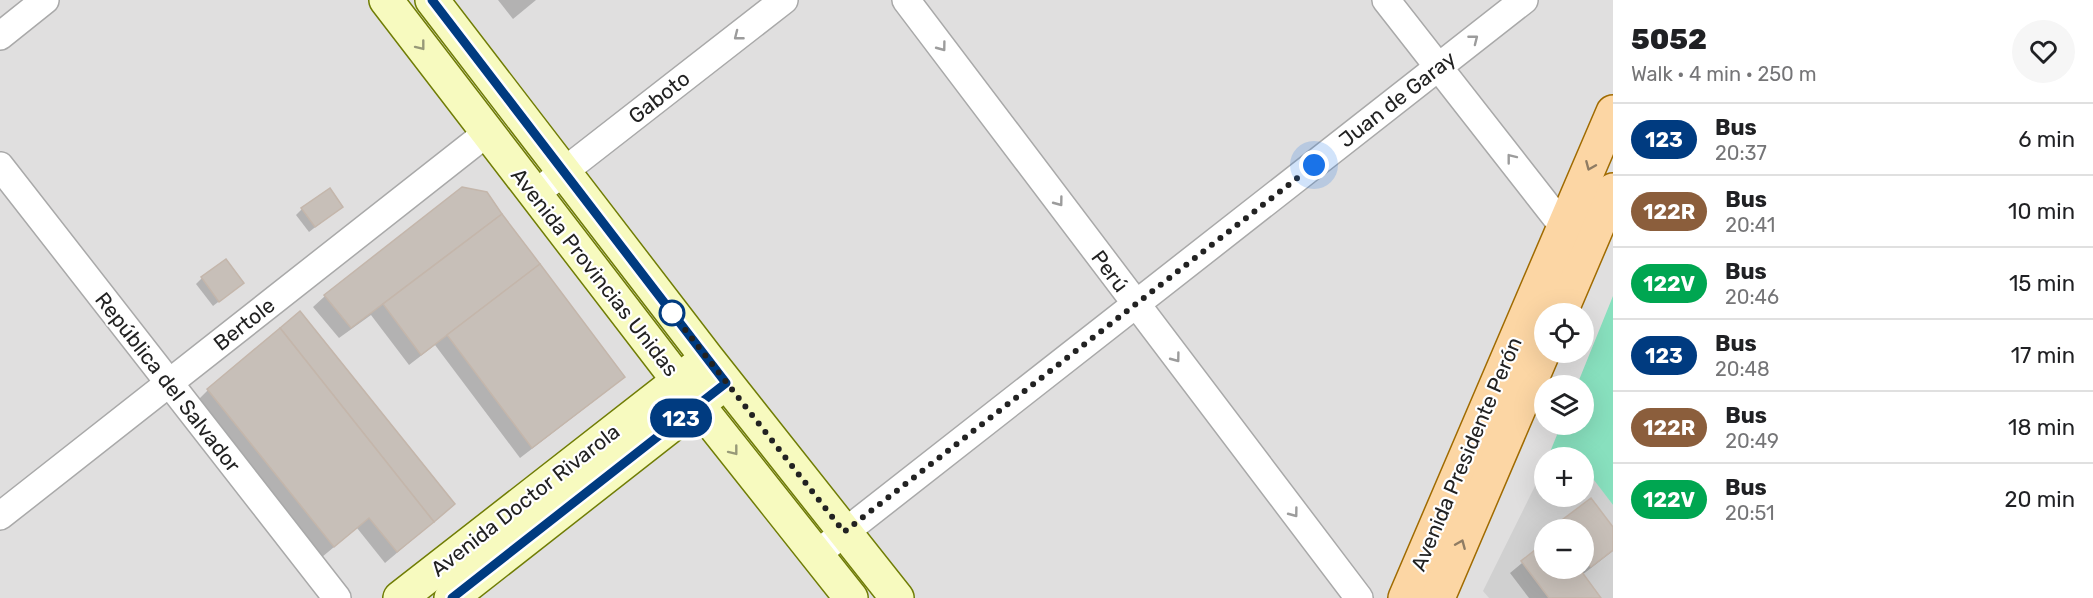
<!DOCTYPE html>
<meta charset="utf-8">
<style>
body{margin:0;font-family:Rubik,sans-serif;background:#f6f6f6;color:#202124;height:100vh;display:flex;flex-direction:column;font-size:22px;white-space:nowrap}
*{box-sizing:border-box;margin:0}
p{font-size:20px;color:#757577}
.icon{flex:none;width:33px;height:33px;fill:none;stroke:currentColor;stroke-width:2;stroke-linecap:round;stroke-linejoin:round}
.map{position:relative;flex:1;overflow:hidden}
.side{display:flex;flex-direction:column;background:#fff;width:480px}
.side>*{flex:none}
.badge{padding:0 12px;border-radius:20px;font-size:21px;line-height:39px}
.fabs{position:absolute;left:1534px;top:303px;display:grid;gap:12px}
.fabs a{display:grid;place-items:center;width:60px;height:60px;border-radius:50%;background:#fff;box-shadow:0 6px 24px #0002;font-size:30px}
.you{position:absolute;width:30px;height:30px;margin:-15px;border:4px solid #fff;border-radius:50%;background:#1a73e8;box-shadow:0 0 0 9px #1a73e833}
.map>.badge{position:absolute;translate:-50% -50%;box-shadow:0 0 0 3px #fff}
.round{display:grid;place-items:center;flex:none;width:63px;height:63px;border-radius:32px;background:#f6f6f6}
.head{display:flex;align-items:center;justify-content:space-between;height:102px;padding:0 18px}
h1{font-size:28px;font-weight:800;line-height:45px}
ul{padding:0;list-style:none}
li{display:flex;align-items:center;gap:18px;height:72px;padding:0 18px;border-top:2px solid #e0e0e0}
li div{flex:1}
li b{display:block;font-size:22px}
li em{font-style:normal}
li .badge{min-width:66px;font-weight:700;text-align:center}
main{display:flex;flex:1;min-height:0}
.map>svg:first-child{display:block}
.residential{fill:#e0dfdf;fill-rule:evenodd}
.religious{fill:#d0d0d0;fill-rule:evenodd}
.pitch{fill:#88e0be}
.shadow{fill:#0003}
.building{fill:#c7bfb8;stroke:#c4b6ab;stroke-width:1.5}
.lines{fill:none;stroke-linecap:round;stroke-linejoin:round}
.street-casing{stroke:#a9a9a9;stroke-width:30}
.secondary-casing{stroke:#707d05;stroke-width:36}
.primary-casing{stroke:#a06b00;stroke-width:36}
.street{stroke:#fff;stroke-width:27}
.secondary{stroke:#f7fabf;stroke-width:33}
.primary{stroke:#fcd6a4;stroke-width:33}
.oneway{stroke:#9c9c9c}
.oneway2{stroke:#979978}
.oneway3{stroke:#8f7c63}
.line-casing{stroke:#fff;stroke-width:14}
.line{stroke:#003b80;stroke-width:9}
.walk{stroke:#222;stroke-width:6;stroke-dasharray:0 10.8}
.stop-dot{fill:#fff;stroke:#003b80;stroke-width:3}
.labels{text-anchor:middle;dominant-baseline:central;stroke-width:4.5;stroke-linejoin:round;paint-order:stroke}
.street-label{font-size:21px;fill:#222;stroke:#fff}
</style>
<main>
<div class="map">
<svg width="1613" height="598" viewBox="0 0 1613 598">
<rect width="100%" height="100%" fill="#f2efe9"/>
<path class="residential" d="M0,0H1613V598H0ZM1545,314H1584V352H1545ZM1545,386H1584V424H1545ZM1545,458H1584V496H1545ZM1545,530H1584V568H1545Z"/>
<path class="religious" d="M1544,468L1545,496H1584V487L1594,479L1613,505V598H1489L1483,591ZM1545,530H1584V568H1545Z"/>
<path class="pitch" d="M1613,296V505L1594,480L1584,487V458L1548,457L1561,425L1584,424V386L1577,385Z"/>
<g class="shadow">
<path d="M498,0H536L513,19Z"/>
<path d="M462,189L486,194L623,377L611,388L520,458L435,345L409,365L371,315L339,338L313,307L325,296Z"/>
<path d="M302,209L335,212L309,232L296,215Z"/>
<path d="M202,278L242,283L213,306L196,284Z"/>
<path d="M208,390L444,513L385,563L357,528L322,557L197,401Z"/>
<path d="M1564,424H1579L1573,434L1562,429Z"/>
<path d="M1591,500L1613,529V551L1582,575L1599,598H1529L1510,573L1545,544V568H1584V530H1553Z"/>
</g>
<g class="building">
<path d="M462,187L487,192L502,214L351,328L324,295Z"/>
<path d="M330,188L343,207L315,227L301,208Z"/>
<path d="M502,214L540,264L421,355L383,304Z"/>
<path d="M226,259L244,283L219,302L201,277Z"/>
<path d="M540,264L625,377L532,448L447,335Z"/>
<path d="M300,311L455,504L434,522L280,328Z"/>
<path d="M280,328L434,522L397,552L369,518L334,547L207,389Z"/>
<path d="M1591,498L1613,527V550L1591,567L1586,560L1584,562V530H1563L1558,523Z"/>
<path d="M1545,542V568H1579L1601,598H1549L1521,561Z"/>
</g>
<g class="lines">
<g class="street-casing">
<g id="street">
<path d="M906,0L1359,598"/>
<path d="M1386,0L1573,239"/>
<path d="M0,36L45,0"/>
<path d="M0,166L337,598"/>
<path d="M535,194L784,0"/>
<path d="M0,516L488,132"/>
<path d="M817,554L1524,0"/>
</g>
</g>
<g class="secondary-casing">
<g id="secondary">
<path d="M386,0L678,380L851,598"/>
<path d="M432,0L707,358L897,598"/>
<path d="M400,598L696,367"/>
<path d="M451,598L715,391"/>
</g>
</g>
<g class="primary-casing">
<g id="primary">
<path d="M1560,314L1613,190"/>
<path d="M1405,598L1613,112"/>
<path d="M1438,598L1545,348"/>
</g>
</g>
<use href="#street" class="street"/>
<use href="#secondary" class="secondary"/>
<use href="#primary" class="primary"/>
</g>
<defs><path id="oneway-chevron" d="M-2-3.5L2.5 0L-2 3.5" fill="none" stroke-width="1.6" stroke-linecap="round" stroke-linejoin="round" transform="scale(1.5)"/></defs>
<g class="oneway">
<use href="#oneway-chevron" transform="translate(738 36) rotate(142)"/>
<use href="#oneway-chevron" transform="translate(1474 39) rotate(-38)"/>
<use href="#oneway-chevron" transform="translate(942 47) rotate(53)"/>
<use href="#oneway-chevron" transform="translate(1511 158) rotate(-128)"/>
<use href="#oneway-chevron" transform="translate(1059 202) rotate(53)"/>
<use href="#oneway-chevron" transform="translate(1176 358) rotate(53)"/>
<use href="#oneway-chevron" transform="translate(1294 513) rotate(53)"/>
</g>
<g class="oneway2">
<use href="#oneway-chevron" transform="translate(421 46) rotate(52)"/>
<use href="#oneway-chevron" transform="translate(734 451) rotate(52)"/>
</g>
<g class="oneway3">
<use href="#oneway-chevron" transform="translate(1590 166) rotate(113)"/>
<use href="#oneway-chevron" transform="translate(1461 544) rotate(-67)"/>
</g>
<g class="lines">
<g class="line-casing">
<path id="line" d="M432,0L726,383L452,598"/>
</g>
<use href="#line" class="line"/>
<path class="walk" d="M672,313L844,532L1314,165"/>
</g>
<circle class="stop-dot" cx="672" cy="313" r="12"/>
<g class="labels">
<g class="street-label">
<text transform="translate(659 97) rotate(-38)">Gaboto</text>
<text transform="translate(1397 99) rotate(-38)">Juan de Garay</text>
<text transform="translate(1110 271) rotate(53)">Perú</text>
<text transform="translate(595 272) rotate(52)">Avenida Provincias Unidas</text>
<text transform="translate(244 324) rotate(-38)">Bertole</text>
<text transform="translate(168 382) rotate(52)">República del Salvador</text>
<text transform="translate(1466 454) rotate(-67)">Avenida Presidente Perón</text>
<text transform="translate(525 500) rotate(-38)">Avenida Doctor Rivarola</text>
</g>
</g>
</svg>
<div class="fabs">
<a><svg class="icon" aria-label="locate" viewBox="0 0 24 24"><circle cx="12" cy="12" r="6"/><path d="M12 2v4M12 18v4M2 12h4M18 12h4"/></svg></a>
<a><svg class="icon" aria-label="layers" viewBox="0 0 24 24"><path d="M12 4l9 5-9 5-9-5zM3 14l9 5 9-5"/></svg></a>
<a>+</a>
<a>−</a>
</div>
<div class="you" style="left:1314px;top:165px"></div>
<b class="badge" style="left:681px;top:418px;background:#003b80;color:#fff">123</b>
</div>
<section class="side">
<div class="head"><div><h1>5052</h1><p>Walk · 4 min · 250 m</p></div><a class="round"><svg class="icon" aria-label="heart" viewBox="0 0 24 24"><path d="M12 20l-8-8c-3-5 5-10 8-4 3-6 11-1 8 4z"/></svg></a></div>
<ul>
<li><span class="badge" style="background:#003b80;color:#fff">123</span><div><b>Bus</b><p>20:37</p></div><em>6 min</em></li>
<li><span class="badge" style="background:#8b5e3c;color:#fff">122R</span><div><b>Bus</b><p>20:41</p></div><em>10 min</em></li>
<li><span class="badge" style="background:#00a651;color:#fff">122V</span><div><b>Bus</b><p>20:46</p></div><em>15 min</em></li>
<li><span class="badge" style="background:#003b80;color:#fff">123</span><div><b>Bus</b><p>20:48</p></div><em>17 min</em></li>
<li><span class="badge" style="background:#8b5e3c;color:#fff">122R</span><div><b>Bus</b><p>20:49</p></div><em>18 min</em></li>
<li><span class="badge" style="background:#00a651;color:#fff">122V</span><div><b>Bus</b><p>20:51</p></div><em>20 min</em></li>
</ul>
</section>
</main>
